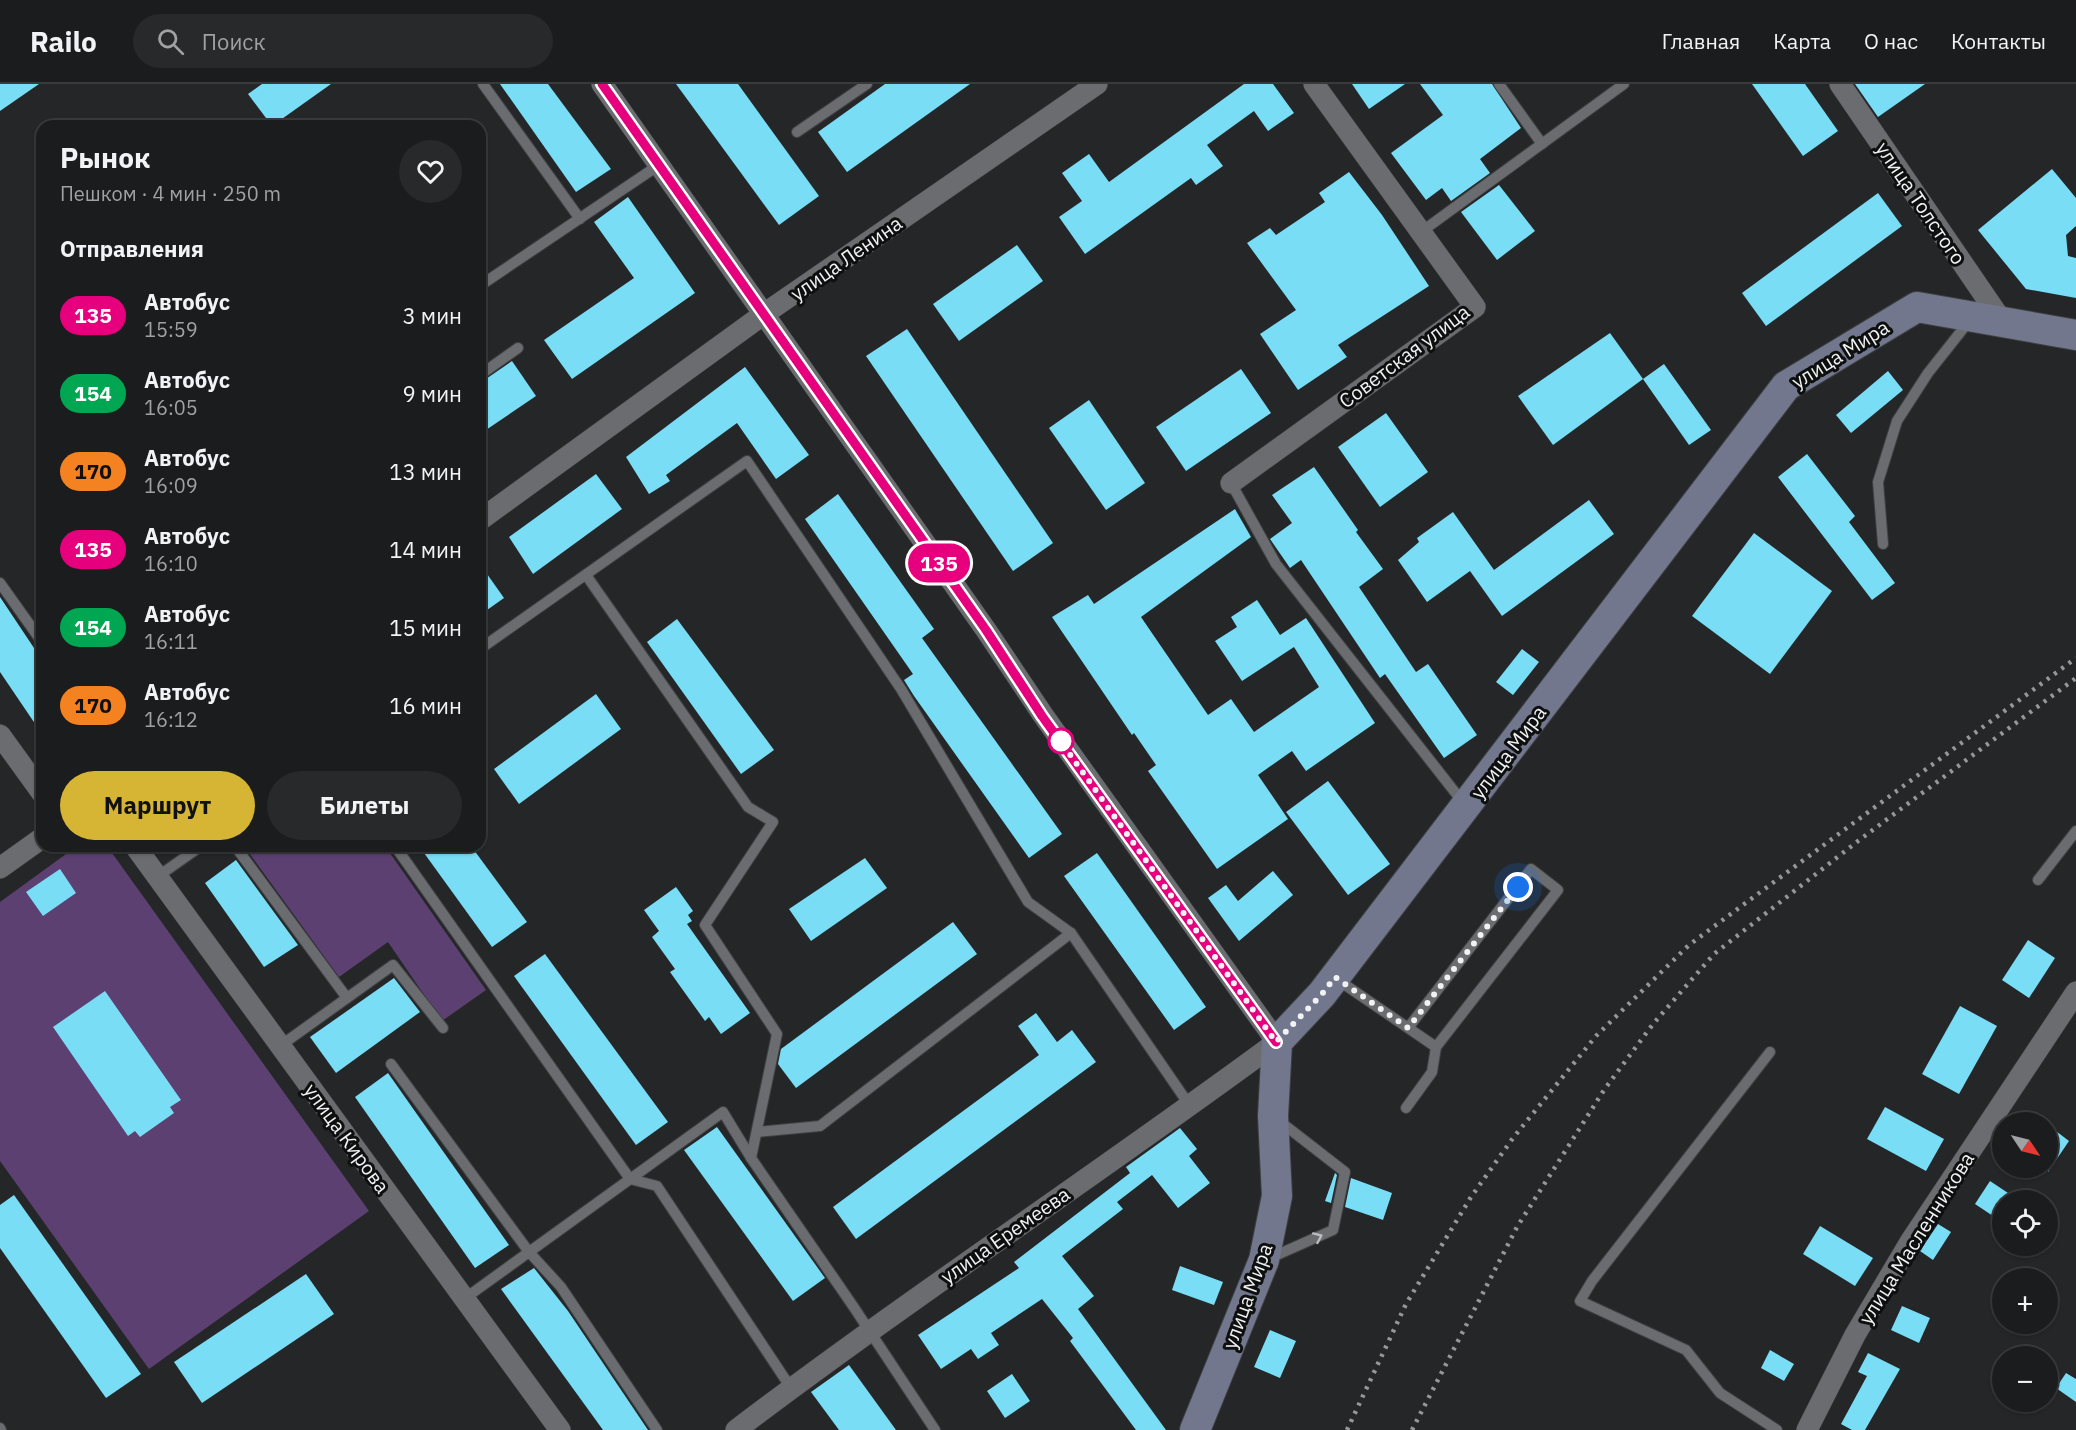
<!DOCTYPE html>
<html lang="ru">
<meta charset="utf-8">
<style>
body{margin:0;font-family:"IBM Plex Sans",sans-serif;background:#28292b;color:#f1f3f6;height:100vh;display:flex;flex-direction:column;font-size:22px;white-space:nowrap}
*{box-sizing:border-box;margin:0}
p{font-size:20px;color:#a0a1a4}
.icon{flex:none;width:33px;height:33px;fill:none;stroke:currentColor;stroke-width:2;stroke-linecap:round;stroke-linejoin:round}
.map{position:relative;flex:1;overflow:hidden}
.drawer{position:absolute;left:36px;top:36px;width:450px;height:732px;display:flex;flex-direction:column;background:#1b1c1e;border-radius:18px;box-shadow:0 2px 4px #0004,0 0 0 2px #393a3c}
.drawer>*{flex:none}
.badge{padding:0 12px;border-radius:20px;font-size:21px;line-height:39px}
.needle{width:39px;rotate:125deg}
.buttons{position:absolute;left:1992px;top:1028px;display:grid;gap:12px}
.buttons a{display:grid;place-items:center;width:66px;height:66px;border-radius:50%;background:#1b1c1e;box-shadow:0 2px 4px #0004,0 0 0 2px #393a3c;font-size:30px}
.you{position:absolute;width:30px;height:30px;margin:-15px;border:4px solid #fff;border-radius:50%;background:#1a73e8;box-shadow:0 0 0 9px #1a73e833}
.map>.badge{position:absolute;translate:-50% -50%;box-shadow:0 0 0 3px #fff}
h2{padding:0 24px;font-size:22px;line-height:54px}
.round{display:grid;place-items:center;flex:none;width:63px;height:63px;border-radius:32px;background:#28292b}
.summary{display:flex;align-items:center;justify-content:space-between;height:102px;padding:0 24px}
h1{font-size:28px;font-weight:800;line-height:45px}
.button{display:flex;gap:12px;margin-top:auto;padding:12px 24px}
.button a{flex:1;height:69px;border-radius:36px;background:#d6b534;color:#111;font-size:24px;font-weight:800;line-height:69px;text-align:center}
.button a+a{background:#28292b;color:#f1f3f6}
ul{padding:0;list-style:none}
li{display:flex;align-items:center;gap:18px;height:78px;padding:0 24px}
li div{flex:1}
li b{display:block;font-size:22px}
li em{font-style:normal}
li .badge{min-width:66px;font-weight:700;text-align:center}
header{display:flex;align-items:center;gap:36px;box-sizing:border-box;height:84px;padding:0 30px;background:#1b1c1e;border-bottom:2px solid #393a3c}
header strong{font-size:28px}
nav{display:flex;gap:33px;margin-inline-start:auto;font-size:21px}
.search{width:420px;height:54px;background:#28292b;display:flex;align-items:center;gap:15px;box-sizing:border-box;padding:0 21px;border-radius:33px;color:#a0a1a4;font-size:22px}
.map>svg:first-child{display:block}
.green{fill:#5b4071}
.building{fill:#79ddf6}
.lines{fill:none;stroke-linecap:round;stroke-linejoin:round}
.lane-casing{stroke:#3f4143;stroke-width:12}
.street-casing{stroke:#3f4143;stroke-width:22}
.secondary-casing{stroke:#3f4143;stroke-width:32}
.lane{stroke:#6a6c6f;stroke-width:10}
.street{stroke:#6a6c6f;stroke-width:21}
.secondary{stroke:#73778e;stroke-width:30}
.rail{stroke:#959798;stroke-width:4.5;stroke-dasharray:3 6;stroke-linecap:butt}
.oneway{stroke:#babcbe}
.line-casing{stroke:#fff;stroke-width:14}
.line{stroke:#e6007e;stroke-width:9}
.walk{stroke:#f0f2f3;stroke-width:6;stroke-dasharray:0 10.8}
.stop-dot{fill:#fff;stroke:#e6007e;stroke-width:3}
.labels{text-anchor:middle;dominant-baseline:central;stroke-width:6;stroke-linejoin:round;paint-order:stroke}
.street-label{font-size:20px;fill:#f0f2f3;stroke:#0e0f0f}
</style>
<header>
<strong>Railo</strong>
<div class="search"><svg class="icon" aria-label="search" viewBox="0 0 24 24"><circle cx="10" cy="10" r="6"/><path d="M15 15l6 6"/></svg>Поиск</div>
<nav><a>Главная</a><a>Карта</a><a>О нас</a><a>Контакты</a></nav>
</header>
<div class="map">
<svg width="2076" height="1346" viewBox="0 0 2076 1346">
<rect width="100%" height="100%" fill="#242628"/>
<g class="green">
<path d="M77,762H107L369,1127L149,1285L0,1077V818Z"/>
<path d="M244,762H385L486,906L442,937L388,858L339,893Z"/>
</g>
<g class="building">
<path d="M0,0H39L0,27Z"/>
<path d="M262,0H331L272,42L248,10Z"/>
<path d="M500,0H548L611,85L576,108Z"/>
<path d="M676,0H738L819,112L779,141Z"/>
<path d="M885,0H970L847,88L818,48Z"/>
<path d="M1244,0H1273L1294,29L1268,47L1254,27L1207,61L1223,82L1196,101L1191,94L1085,170L1059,133L1082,117L1062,89L1089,70L1109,98Z"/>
<path d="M1352,0H1405L1369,25Z"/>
<path d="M1420,0H1492L1521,44L1480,75L1490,89L1451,117L1442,104L1426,116L1391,69L1443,31Z"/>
<path d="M1752,0H1805L1838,47L1803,72Z"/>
<path d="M1855,0H1925L1878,33Z"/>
<path d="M2052,85L2076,114V142L2066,151L2068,172L2076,174V214L2026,205L1978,146Z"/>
<path d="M1349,88L1382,131L1429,202L1338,261L1347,273L1298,306L1260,250L1296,226L1247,159L1270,144L1276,151L1325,118L1319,109Z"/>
<path d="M1499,101L1535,147L1497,176L1461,128Z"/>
<path d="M1878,109L1902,142L1766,242L1742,209Z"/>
<path d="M628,113L695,209L572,295L544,256L634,194L594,138Z"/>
<path d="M1017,161L1043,197L959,257L933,220Z"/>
<path d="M907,245L1053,459L1013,487L866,272Z"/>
<path d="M1610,249L1643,295L1553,361L1518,312Z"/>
<path d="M512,277L536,312L480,350V299Z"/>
<path d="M1664,280L1711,346L1689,361L1643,295Z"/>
<path d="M745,283L809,371L776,395L737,339L666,391L670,397L649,410L626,373Z"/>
<path d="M1241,285L1271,329L1186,387L1156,343Z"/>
<path d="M1888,287L1903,306L1851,349L1836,331Z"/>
<path d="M1089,316L1145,399L1106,426L1049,344Z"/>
<path d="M1386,329L1428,388L1380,423L1338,363Z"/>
<path d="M1807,370L1855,432L1849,438L1895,499L1872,516L1778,393Z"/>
<path d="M1314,383L1358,446L1356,448L1383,485L1359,503L1416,588L1428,580L1477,651L1444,674L1385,590L1380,594L1301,476L1290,484L1270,455L1292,439L1272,411Z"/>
<path d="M596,390L622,425L533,490L509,453Z"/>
<path d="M838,410L934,545L922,554L1062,750L1029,774L914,612L904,596L913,590L805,435Z"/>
<path d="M1589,416L1614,450L1502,532L1470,487L1427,518L1398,476L1419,458L1417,454L1453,428L1494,486Z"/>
<path d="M1235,425L1251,453L1141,533L1208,631L1231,615L1254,648L1319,603L1294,563L1242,597L1215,557L1237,543L1231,533L1257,516L1280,551L1306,534L1375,639L1306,687L1292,667L1258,691L1288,735L1217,785L1148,687L1156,681L1134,649L1132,651L1052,533L1088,511L1094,520Z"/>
<path d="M1754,449L1832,507L1770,590L1692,532Z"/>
<path d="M480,480L504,514L480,531Z"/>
<path d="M0,513L42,576V650L0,588Z"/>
<path d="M677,535L774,666L741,690L647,558Z"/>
<path d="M1522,565L1539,578L1513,611L1496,598Z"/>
<path d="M596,610L621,645L519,720L494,685Z"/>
<path d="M1328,697L1390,780L1348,811L1286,728Z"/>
<path d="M419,762H471L527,838L492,863Z"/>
<path d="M1097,769L1206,923L1174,946L1064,792Z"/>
<path d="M865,774L887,804L811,857L789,825Z"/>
<path d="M236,776L298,861L264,883L205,799Z"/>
<path d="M60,785L76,809L43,832L26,808Z"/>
<path d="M1273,787L1293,811L1239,857L1208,814L1226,801L1238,817Z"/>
<path d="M676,803L693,827L688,831L692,837L687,840L750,929L721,950L709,933L705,937L670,888L675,885L652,853L659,847L644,826Z"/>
<path d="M953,838L977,870L796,1004L778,980L781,965Z"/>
<path d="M2028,856L2055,874L2029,914L2002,896Z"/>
<path d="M545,870L668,1038L636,1061L514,892Z"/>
<path d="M394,894L420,928L336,989L310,953Z"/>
<path d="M105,907L181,1016L170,1023L174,1029L140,1053L135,1047L128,1052L53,943Z"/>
<path d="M1960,922L1997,942L1959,1010L1922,990Z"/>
<path d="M1036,929L1057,958L1072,946L1096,978L856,1155L833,1123L1039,971L1018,942Z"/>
<path d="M388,989L509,1161L475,1184L355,1013Z"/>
<path d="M1885,1023L1944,1055L1926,1087L1867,1055Z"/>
<path d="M2048,1041L2069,1057L2048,1088Z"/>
<path d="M717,1043L825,1194L793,1217L684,1066Z"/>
<path d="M1180,1044L1197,1065L1189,1072L1210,1099L1178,1124L1152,1091L1117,1118L1123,1125L1062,1172L1094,1212L1078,1225L1166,1346H1136L1070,1257L1073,1254L1042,1215L991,1249L999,1261L978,1275L971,1265L941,1285L918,1251L1019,1184L1014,1178L1130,1089L1126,1083Z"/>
<path d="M1335,1089L1337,1091L1331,1119L1325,1117Z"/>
<path d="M1351,1094L1392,1109L1383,1136L1345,1123Z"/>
<path d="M1990,1097L2008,1109L1993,1132L1975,1120Z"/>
<path d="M14,1111L141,1290L106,1314L0,1164V1121Z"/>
<path d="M1938,1140L1951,1148L1933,1176L1920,1167Z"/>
<path d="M1820,1142L1873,1174L1855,1202L1803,1170Z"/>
<path d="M1180,1182L1223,1198L1214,1221L1172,1206Z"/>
<path d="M534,1184L568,1227L648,1346H603L501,1205Z"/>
<path d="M306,1190L334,1230L202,1319L174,1278Z"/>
<path d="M1902,1222L1930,1234L1919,1259L1891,1246Z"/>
<path d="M1270,1246L1296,1257L1280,1294L1254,1283Z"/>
<path d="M1770,1266L1794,1280L1784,1297L1761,1284Z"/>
<path d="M1868,1269L1900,1285L1865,1346H1852L1841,1340L1867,1292L1858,1288Z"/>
<path d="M849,1281L896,1346H839L811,1308Z"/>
<path d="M2066,1289L2076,1295V1318L2056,1304Z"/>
<path d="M1012,1290L1030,1317L1005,1334L987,1307Z"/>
</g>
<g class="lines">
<g class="lane-casing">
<g id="lane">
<path d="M483,0L580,135"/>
<path d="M1499,0L1542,60"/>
<path d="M797,48L867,0"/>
<path d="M1421,148L1624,0"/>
<path d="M480,203L484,199L659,81"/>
<path d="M480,291L518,264"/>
<path d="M1231,399L1276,480L1465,721"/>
<path d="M1883,460L1878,398L1897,337L1928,289L1970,236"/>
<path d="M586,491L748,723L773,738L705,841L777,950L751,1074"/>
<path d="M0,499L42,558"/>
<path d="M480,565L747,377L901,605L1028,818L1071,849L1190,1022"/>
<path d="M235,762L347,914L280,962"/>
<path d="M395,762L630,1095L657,1102L791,1304"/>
<path d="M157,793L201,762"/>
<path d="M2038,796L2076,747"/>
<path d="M1335,894L1436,963L1558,806L1531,785L1408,944"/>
<path d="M347,914L393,881L443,944"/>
<path d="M1770,968L1592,1197L1580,1217L1686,1266L1720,1309L1777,1346"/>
<path d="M391,980L529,1168L561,1203L657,1346"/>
<path d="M1406,1024L1432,988L1436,963"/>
<path d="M757,1048L820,1042L1071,849"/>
<path d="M1270,1174L1333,1146L1345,1088L1278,1036"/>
<path d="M464,1215L723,1028L751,1074L853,1222L935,1346"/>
<path d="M0,1344L1,1346"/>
</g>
</g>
<g class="street-casing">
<g id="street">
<path d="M602,0L986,546L1043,631L1277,958C1098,1090 913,1212 736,1346"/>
<path d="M1840,0L2002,237"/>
<path d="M1231,399L1475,223L1314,0"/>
<path d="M480,436L764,230L1097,0"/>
<path d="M0,651L42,709"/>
<path d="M135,762L560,1346"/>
<path d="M0,784L42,754"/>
<path d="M1807,1346L1855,1251L1910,1158L2076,908"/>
</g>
</g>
<g class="secondary-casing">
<path id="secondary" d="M1195,1346L1264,1176L1277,1112L1273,1032L1277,958L1322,910L1786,302L1917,223L2076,251"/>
</g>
<use href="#lane" class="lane"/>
<use href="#street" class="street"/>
<use href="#secondary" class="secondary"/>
<g class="rail">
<path d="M1347,1346L1406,1220L1471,1113L1513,1054L1596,952L1689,861L2076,574"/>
<path d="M1412,1346L1517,1143L1604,1006L1653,940L1714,870L1858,757L2076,594"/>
</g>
</g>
<defs><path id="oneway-chevron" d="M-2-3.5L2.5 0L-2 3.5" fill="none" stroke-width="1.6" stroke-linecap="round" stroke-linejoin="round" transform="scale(1.5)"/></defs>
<use class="oneway" href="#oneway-chevron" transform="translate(1318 1153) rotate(-24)"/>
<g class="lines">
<g class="line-casing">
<path id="line" d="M602,0L986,546L1042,632L1276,958"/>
</g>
<use href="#line" class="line"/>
<path class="walk" d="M1061,657L1056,651L1276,958L1322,910L1335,893L1408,944L1518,803"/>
</g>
<circle class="stop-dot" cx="1061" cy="657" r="12"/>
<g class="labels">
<g class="street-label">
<text transform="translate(1921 119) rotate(56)">улица Толстого</text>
<text transform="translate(846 174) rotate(-35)">улица Ленина</text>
<text transform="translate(1840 270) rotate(-32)">улица Мира</text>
<text transform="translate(1404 272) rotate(-37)">Советская улица</text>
<text transform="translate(1508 668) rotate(-53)">улица Мира</text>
<text transform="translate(347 1054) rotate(54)">улица Кирова</text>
<text transform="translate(1005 1151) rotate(-35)">улица Еремеева</text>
<text transform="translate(1916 1154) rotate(-58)">улица Масленникова</text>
<text transform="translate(1247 1212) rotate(-70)">улица Мира</text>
</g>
</g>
</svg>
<div class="buttons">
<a><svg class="needle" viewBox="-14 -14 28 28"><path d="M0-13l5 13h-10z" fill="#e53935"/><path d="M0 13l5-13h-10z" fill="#a0a1a4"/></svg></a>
<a><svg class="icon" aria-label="locate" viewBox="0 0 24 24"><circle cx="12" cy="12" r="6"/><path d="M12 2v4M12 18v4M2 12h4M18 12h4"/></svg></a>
<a>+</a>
<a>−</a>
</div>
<div class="you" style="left:1518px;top:803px"></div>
<b class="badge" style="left:939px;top:479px;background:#e6007e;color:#fff">135</b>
<section class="drawer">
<div class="summary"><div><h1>Рынок</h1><p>Пешком · 4 мин · 250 m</p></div><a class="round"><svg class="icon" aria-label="heart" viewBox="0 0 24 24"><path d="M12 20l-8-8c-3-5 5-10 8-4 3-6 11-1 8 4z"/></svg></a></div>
<h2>Отправления</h2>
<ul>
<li><span class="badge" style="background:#e6007e;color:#fff">135</span><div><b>Автобус</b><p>15:59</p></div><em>3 мин</em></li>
<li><span class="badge" style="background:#00a651;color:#fff">154</span><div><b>Автобус</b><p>16:05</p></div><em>9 мин</em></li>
<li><span class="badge" style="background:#f58220;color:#111">170</span><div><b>Автобус</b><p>16:09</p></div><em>13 мин</em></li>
<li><span class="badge" style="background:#e6007e;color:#fff">135</span><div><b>Автобус</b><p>16:10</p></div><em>14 мин</em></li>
<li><span class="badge" style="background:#00a651;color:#fff">154</span><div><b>Автобус</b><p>16:11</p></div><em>15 мин</em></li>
<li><span class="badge" style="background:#f58220;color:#111">170</span><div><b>Автобус</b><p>16:12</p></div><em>16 мин</em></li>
</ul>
<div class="button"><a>Маршрут</a><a>Билеты</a></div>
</section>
</div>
